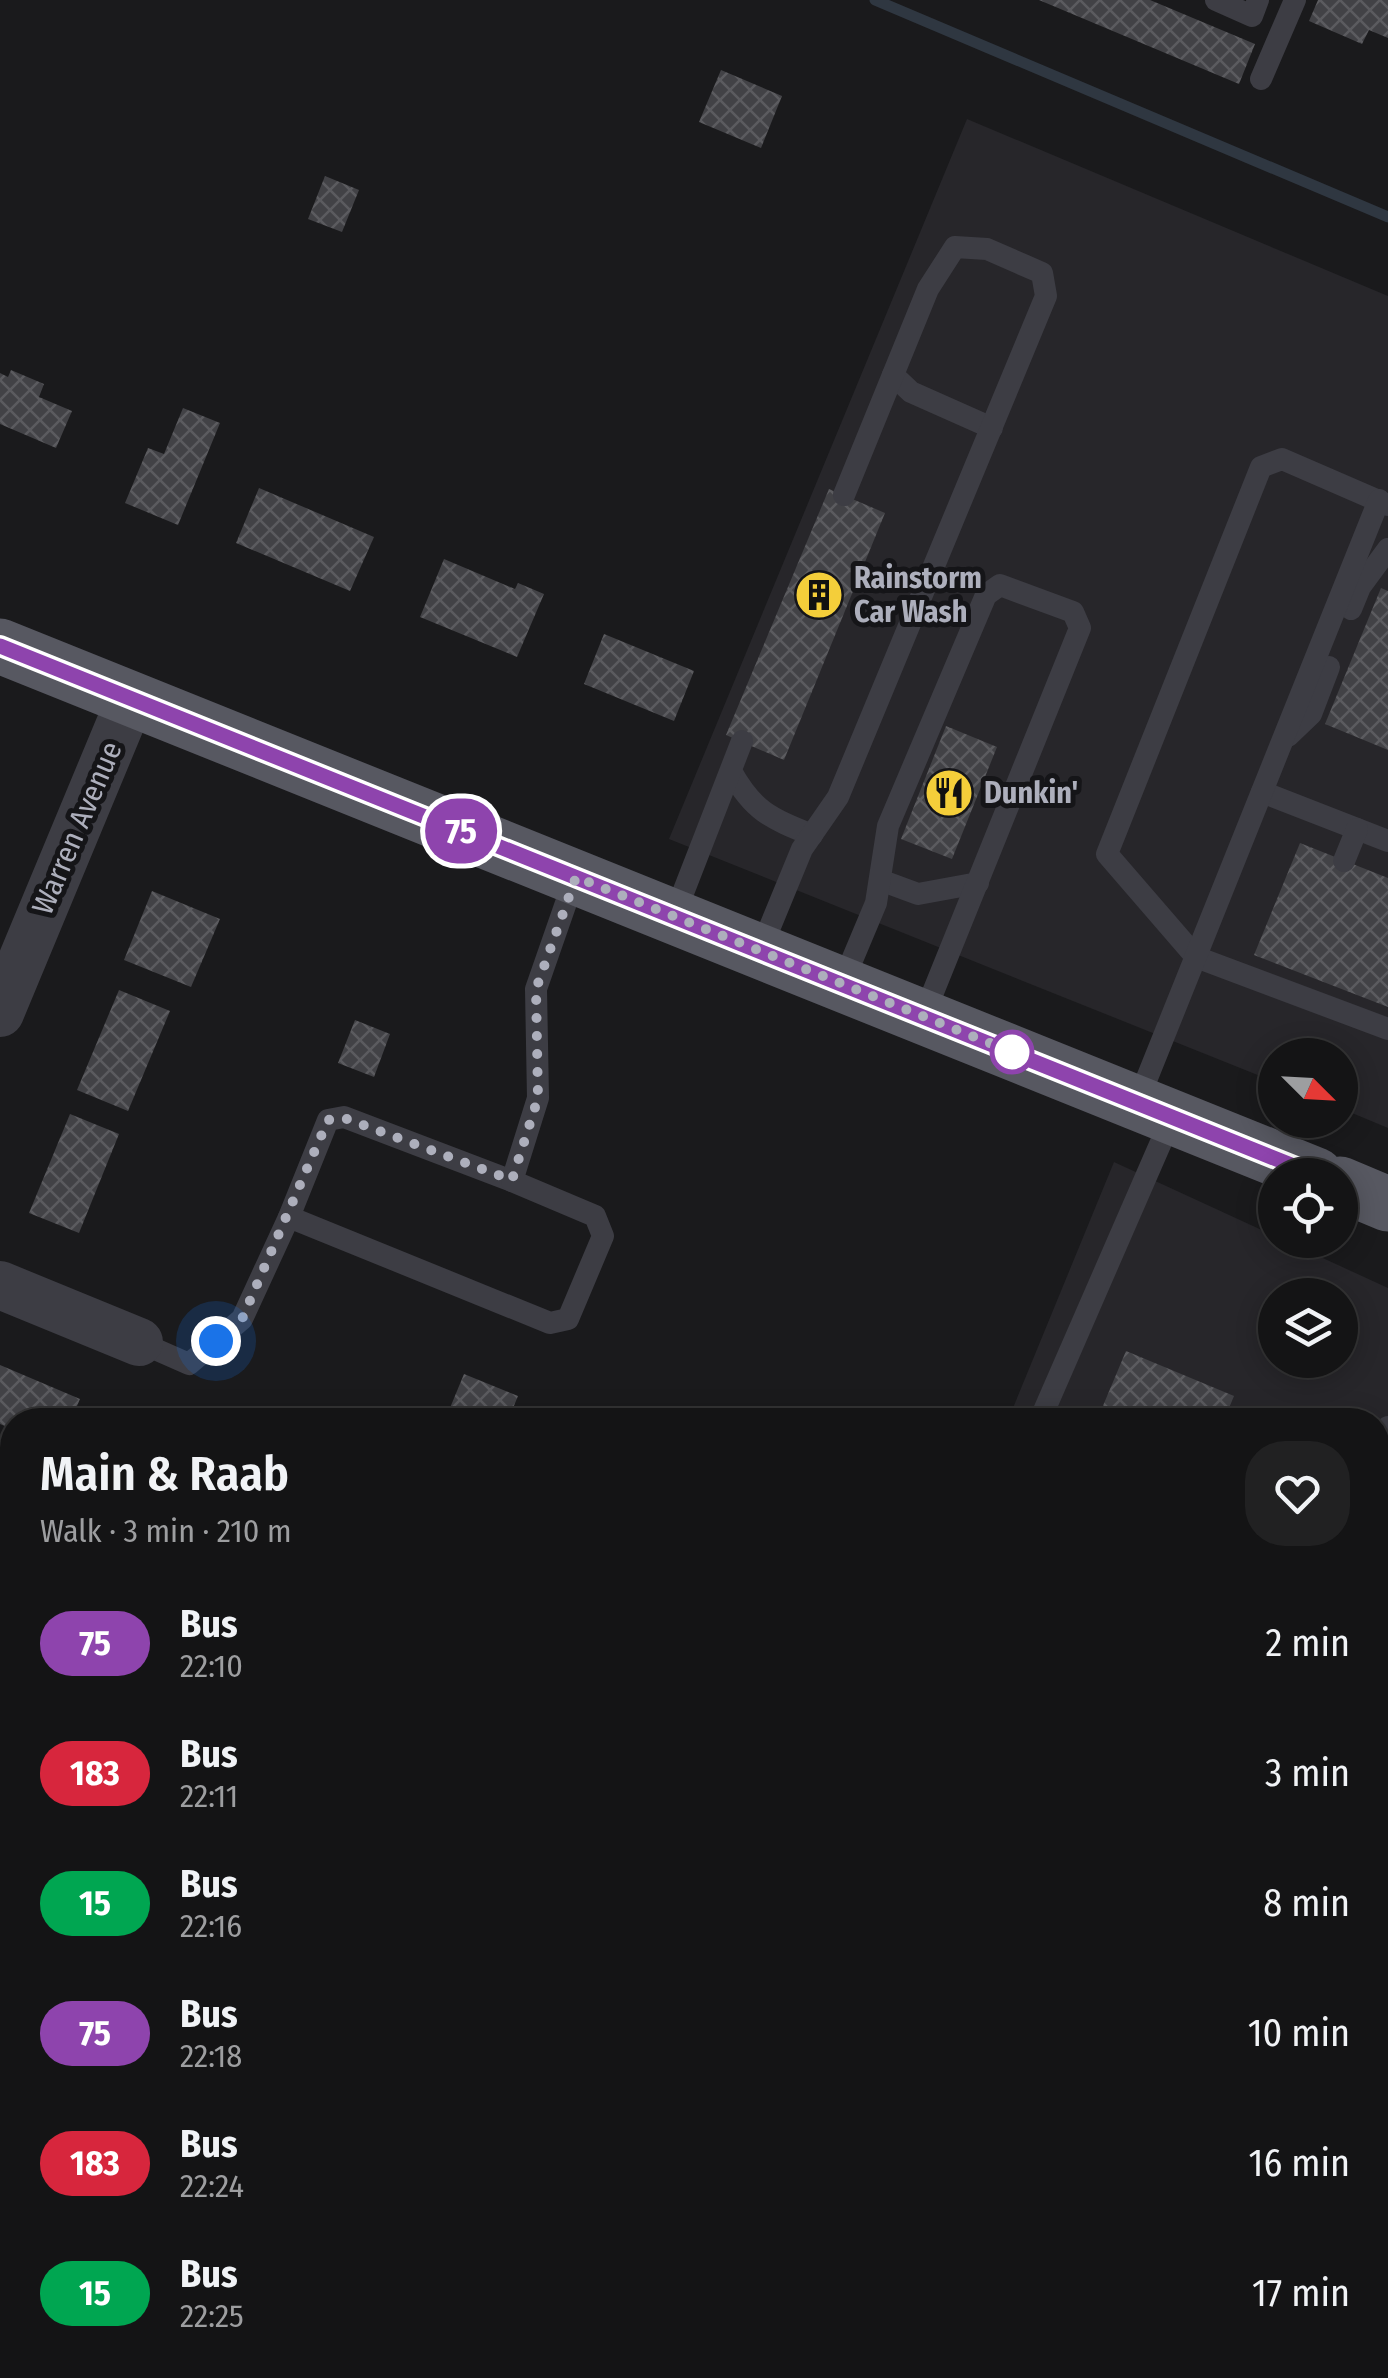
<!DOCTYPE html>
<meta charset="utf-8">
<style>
body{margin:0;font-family:"Fira Sans Condensed",sans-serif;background:#212122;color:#f1f3f6;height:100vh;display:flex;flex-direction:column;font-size:38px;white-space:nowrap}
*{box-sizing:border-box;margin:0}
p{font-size:32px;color:#9d9ea0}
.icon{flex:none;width:55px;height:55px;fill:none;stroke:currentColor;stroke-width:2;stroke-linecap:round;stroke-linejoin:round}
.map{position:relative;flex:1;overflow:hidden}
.details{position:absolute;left:0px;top:1408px;width:1390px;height:972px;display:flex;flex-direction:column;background:#141415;border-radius:40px 40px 0 0;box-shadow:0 5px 25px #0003,0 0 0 2px #333334}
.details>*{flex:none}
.badge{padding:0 20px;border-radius:32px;font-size:35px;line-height:65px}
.needle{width:65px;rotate:114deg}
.fabs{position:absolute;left:1258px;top:1038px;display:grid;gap:20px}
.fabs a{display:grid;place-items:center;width:100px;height:100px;border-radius:50%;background:#141415;box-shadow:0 5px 25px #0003,0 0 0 2px #333334;font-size:50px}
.you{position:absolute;width:50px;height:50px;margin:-25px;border:8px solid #fff;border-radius:50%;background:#1a73e8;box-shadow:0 0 0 15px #1a73e833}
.map>.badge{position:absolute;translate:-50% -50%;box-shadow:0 0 0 5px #fff}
.round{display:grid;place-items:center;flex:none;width:105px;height:105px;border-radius:40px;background:#212122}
.headline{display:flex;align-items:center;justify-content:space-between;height:170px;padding:0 40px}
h1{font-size:48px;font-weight:600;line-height:75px}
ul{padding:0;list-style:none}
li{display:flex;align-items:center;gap:30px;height:130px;padding:0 40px}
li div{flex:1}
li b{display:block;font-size:38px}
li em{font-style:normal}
li .badge{min-width:110px;font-weight:700;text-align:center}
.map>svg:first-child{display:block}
.built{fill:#27262a;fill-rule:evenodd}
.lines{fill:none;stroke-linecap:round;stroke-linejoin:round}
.stream{stroke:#2f3741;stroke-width:11}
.building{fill:url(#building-cross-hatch)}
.service{stroke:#3d3d44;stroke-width:22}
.minor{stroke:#3d3d44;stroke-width:48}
.primary{stroke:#575861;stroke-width:55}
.line-casing{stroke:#fff;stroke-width:22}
.line{stroke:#8e44ad;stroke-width:15}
.walk{stroke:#adafbc;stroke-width:10;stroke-dasharray:0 18}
.stop-dot{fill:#fff;stroke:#8e44ad;stroke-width:5}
.labels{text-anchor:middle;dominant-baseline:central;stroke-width:10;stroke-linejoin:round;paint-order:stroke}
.poi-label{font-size:30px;font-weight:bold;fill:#adafbc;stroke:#151518;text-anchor:start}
.street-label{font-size:30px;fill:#adafbc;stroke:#151518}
</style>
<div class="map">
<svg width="1388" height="2378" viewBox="0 0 1388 2378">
<defs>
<pattern id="building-cross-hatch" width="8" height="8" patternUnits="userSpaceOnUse" patternTransform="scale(2.5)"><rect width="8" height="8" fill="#424246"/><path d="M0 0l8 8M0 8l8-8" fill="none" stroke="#5b5b5f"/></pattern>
</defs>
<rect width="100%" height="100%" fill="#1a1a1c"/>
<g class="built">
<path d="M967,119L1388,296V1128L1340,1108V1055H1275V1082L669,839Z"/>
<path d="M1114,1162L1388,1288V2378H1226L1198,2368H1378V1420H1008ZM1275,1295H1340V1360H1275Z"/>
</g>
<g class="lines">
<path class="stream" d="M875,0L1388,217"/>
</g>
<g class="building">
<path d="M1039,0H1150L1255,44L1239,84Z"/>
<path d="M1318,0H1388V38L1369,30L1362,44L1309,21Z"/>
<path d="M721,70L782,96L761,148L699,122Z"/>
<path d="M325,176L359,190L342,232L308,219Z"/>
<path d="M11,370L44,384L39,397L72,411L56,448L0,424V373L8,377Z"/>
<path d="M183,408L220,423L178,525L125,503L148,448L164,454Z"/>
<path d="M259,488L374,537L350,591L236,543Z"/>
<path d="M829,489L885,513L784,760L726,735Z"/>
<path d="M444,559L515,589L518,583L544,594L517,657L420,617Z"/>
<path d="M1381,588L1388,591V750L1325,724Z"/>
<path d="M604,634L694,671L674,721L584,684Z"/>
<path d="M946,726L997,747L952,859L901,839Z"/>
<path d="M1300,843L1388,878V1007L1254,955Z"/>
<path d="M152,891L220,919L191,987L124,960Z"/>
<path d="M119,990L170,1011L128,1111L77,1090Z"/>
<path d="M355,1020L390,1034L374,1077L338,1063Z"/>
<path d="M70,1114L119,1134L79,1233L29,1213Z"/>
<path d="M1126,1351L1234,1396L1224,1420H1097Z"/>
<path d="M0,1365L80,1399L71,1420H12V1429L0,1424Z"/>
<path d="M464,1374L518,1396L508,1420H445Z"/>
<path d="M0,1548L12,1554L0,1596Z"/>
<path d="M1388,1577V1622L1378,1618V1603Z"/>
<path d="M12,1876V1921L0,1912V1893Z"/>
<path d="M1378,1968L1388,1973V2239L1378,2234Z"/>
<path d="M0,1980L12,1985V2022L0,2053Z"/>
<path d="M79,2368H138L134,2378H75Z"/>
<path d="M349,2368H408L403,2378H348L344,2376Z"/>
<path d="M689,2368H735L730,2378H714Z"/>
<path d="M855,2368H892L916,2378H850Z"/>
</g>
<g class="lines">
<g class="service">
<path d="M1216,0L1252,16L1258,0"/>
<path d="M1261,79L1295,0"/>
<path d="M893,375L911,392L992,428"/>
<path d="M1388,505L1282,459L1261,467L1107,854L1196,957L1388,1029"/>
<path d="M1351,609L1360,587L1388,549"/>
<path d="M1288,736L1311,714L1329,667"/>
<path d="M731,771C753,811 770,818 812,835"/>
<path d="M1262,792L1388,841"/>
<path d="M1344,861L1357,829"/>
<path d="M880,880L918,894L978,883"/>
<path d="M674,916L742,741"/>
<path d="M760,951L802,849L838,797L1046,296L1042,273L987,249L955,247L928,289L844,495"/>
<path d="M842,984L876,903L888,826L986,595L1000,585L1073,612L1080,628L923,1017"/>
<path d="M1137,1103L1379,500"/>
<path d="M289,1217L328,1120L344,1117L512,1181"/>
<path d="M139,1342L189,1364L242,1319L289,1217L550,1323L568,1319L603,1236L595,1216L512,1181L538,1098L536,989L575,877"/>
<path d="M1040,1420L1172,1117"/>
<path d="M1378,1454L1388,1427"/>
<path d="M1378,1785L1388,1789"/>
<path d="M1378,1886L1388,1860"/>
<path d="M1378,1925L1388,1930"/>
<path d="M1378,2311L1388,2315"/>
</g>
<g class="minor">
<path d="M0,1013L131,698"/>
<path d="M0,1285L139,1342"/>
<path d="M0,2329L12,2298"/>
<path d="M1136,2368L1162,2378"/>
<path d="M494,2378L498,2368"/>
<path d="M1012,2378L1017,2368"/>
</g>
<g class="primary">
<path d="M0,646L1316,1175"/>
<path d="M1340,1184L1388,1204"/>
</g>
</g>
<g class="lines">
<g class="line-casing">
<path id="line" d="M0,646L1316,1175"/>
</g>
<use href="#line" class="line"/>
<path class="walk" d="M216,1341L242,1319L328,1120L344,1118L512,1180L538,1098L536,989L576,877L1012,1052"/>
</g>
<defs>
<g id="building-disc" transform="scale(2.5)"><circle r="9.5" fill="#f4ce3a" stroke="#151518"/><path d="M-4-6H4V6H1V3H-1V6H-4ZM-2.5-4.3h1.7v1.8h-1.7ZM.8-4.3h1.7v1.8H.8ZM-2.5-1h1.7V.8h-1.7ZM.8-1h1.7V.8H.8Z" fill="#111"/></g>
<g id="restaurant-disc" transform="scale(2.5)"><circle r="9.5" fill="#f4ce3a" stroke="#151518"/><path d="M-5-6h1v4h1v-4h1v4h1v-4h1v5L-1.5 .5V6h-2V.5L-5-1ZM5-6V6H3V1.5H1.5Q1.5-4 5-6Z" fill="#111"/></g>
</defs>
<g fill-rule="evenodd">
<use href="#building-disc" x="819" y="595"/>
<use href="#restaurant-disc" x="949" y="793"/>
</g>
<circle class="stop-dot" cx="1012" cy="1052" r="20"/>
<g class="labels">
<g class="poi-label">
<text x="854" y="578">Rainstorm<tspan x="854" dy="34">Car Wash</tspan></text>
<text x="984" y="793">Dunkin'</text>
</g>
<g class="street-label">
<text transform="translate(77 828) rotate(-67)">Warren Avenue</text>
</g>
</g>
</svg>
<div class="fabs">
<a><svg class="needle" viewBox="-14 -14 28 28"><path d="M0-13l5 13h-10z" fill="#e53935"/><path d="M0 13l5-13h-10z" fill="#9d9ea0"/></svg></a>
<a><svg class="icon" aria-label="locate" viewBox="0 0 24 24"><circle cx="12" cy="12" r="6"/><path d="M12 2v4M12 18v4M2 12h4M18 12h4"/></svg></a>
<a><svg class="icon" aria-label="layers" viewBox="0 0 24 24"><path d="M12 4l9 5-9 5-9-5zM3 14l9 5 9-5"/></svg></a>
</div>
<div class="you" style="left:216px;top:1341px"></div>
<b class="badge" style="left:461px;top:831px;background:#8e44ad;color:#fff">75</b>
<section class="details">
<div class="headline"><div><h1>Main &amp; Raab</h1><p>Walk · 3 min · 210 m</p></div><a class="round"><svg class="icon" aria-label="heart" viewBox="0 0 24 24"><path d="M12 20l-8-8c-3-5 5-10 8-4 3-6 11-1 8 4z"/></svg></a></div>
<ul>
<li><span class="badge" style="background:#8e44ad;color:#fff">75</span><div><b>Bus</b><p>22:10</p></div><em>2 min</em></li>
<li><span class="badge" style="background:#d7263d;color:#fff">183</span><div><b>Bus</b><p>22:11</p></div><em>3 min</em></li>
<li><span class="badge" style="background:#00a651;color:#fff">15</span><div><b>Bus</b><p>22:16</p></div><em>8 min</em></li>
<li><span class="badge" style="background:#8e44ad;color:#fff">75</span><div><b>Bus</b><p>22:18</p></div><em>10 min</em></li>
<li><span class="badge" style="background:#d7263d;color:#fff">183</span><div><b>Bus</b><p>22:24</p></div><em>16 min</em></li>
<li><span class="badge" style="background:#00a651;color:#fff">15</span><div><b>Bus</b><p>22:25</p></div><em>17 min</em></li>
</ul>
</section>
</div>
